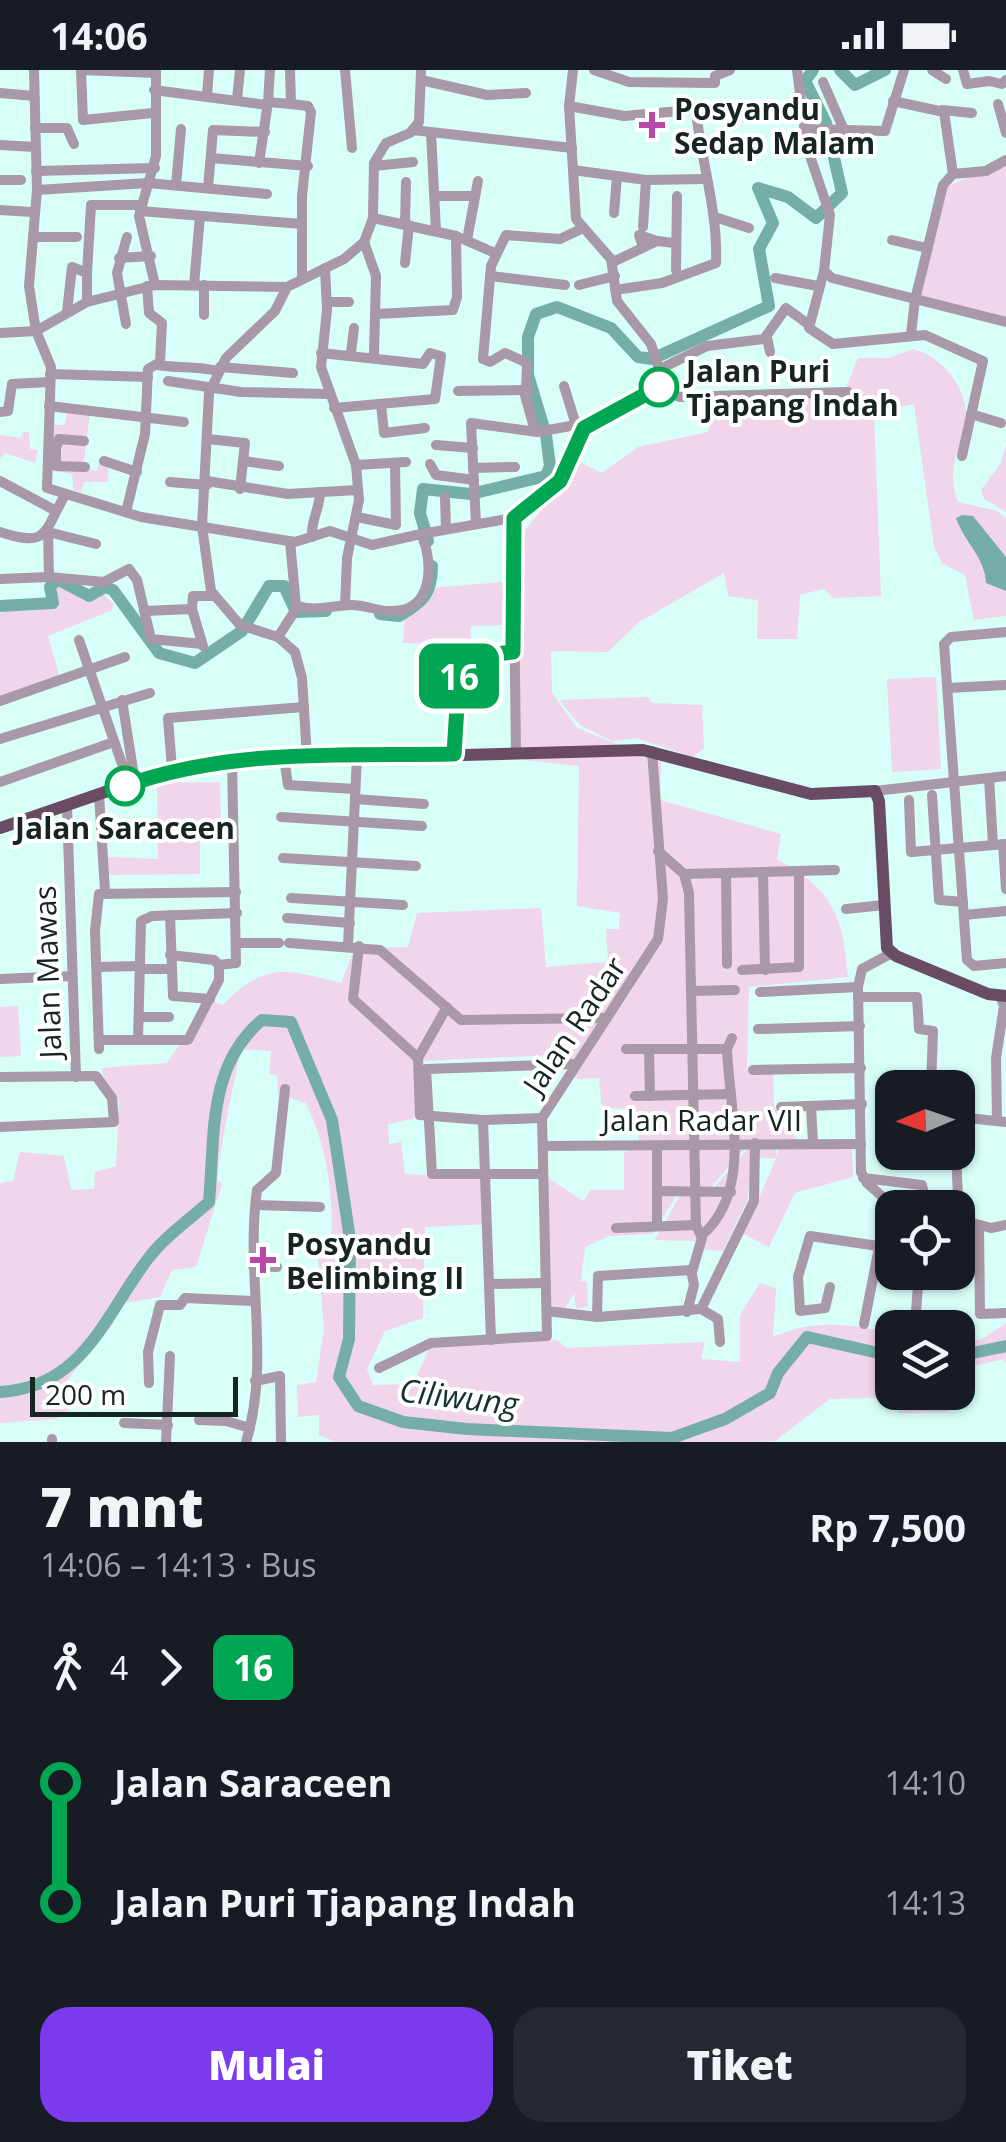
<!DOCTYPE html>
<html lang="id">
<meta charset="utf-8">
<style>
body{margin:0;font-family:"Open Sans",sans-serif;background:#242831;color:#f1f3f6;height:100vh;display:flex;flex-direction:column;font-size:38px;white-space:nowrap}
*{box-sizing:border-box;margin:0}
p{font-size:32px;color:#9ea1a6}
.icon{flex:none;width:55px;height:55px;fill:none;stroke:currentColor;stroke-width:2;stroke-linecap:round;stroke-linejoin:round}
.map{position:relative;height:1372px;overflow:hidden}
.panel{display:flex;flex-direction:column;background:#171b24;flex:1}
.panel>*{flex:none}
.badge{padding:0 20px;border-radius:15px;font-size:35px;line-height:65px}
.needle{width:65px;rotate:268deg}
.fabs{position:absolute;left:875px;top:1000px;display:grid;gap:20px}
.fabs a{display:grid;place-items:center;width:100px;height:100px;border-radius:20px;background:#171b24;box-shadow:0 2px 8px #0004;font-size:50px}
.scale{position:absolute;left:30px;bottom:25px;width:208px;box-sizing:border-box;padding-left:10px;border:5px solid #162422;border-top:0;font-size:28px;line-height:35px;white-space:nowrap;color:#162422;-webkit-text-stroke:8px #fff;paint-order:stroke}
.map>.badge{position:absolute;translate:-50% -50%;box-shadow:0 0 0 5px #fff}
.legs{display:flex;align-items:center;gap:15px;height:110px;padding:0 40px;font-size:32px}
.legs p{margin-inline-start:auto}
.overview{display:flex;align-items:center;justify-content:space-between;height:170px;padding:0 40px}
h1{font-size:55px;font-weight:800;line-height:75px}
.button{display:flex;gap:20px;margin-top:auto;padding:20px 40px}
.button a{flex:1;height:115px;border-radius:30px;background:#7c3aed;color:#fff;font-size:40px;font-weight:800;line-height:115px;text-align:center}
.button a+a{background:#242831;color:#f1f3f6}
ul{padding:0 40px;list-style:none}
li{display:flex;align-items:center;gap:35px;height:120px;font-size:38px}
li i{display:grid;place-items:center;width:15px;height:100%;margin:0 12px;background:currentColor}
li i::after{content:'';width:25px;height:25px;margin:-12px;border:8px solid;border-radius:50%;background:#171b24}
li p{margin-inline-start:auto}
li:first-child i{background:linear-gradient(#0000 50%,currentColor 0)}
li:last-child i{background:linear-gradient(currentColor 50%,#0000 0)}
.status{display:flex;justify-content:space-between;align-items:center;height:70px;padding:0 50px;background:#171b24;direction:ltr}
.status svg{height:28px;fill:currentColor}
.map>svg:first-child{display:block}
.green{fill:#f1d5ea}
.water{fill:#75aea7}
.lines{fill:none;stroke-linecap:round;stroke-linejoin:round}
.river{stroke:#75aea7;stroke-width:12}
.minor{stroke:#a998a5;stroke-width:10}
.major{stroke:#694c63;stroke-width:12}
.line-1-casing{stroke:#fff;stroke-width:22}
.line-1{stroke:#00a651;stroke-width:15}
.poi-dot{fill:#b849a7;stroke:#fff;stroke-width:4}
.stop-1-dot{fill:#fff;stroke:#00a651;stroke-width:5}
.labels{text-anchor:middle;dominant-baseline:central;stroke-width:8;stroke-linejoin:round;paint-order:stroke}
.poi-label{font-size:30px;font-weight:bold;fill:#162422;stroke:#fff;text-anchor:start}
.stop-label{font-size:30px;font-weight:bold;fill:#162422;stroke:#fff;text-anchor:start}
.street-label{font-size:30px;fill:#162422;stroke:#fff}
.water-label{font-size:32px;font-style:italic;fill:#13312d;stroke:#fff}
</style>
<div class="status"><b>14:06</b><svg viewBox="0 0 49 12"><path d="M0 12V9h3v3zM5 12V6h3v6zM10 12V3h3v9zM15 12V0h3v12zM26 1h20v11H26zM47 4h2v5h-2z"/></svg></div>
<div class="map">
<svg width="1006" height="1372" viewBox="0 0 1006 1372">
<rect width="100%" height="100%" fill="#d8fef8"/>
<g class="green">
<path d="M1006,92V248L918,226L941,119Z"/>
<path d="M913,279C941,287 962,311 966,341C971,372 942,386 958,432L997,441L1006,448V546L974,550L965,505L942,493L934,477L914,334L874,342L881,526L834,528L823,519L800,525L797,569H757L758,530L728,526L724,503L639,552L608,582L551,581L552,623L577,658L661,692L660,730L781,764L777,789C833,820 843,845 848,907L749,917L747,1000L773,1002L774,1038L786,1041L788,1057L802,1077L852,1076L853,1107L795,1123L769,1177L743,1164L776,1089L758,1087V1077H776V1086L781,1076L748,1075L711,1117L682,1116L653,1164L609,1166L585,1177L581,1211L587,1212L588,1237L576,1238L574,1223L564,1240L549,1234L548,1108L583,1131L591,1120H624V1083L639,1072L636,1039L602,1038L599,1008L577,1009L557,985L422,991L421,1047L388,1054L389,1074L401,1072L405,1104L489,1108V1154L425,1157L423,1248L385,1261L367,1299L373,1315L413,1314L430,1277L557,1270L567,1278L705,1272L701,1289L740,1292V1245L760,1213L776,1218L773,1267C816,1249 849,1253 892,1264V1322L946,1323L949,1342L899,1343L897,1327L830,1329L775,1371L754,1372H336L319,1365V1345L298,1347L297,1315L316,1312L324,1260L318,1189L329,1188C336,1135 329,1081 306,1033L278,1024L277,1005L269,1004L271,981L241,979C232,1023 222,1065 217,1110L222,1114L196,1197L172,1200L160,1227L119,1234L113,1254L56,1324L70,1340L56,1349L0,1353V1113L13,1111L20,1082L64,1086L71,1120L94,1119L95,1102L116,1096L119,1032L107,1029L102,998L167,993L211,930L223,935C265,891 286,899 341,913L355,878L408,877L417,843L541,838L546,897L608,892L606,859H619L620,843L577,836L579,696L523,690L514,643V555L471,556L470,574L403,573L405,545L424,531L432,518L512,511L514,459L523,463L540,442L535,433L565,413L575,390L602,403L638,377L708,362L717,331L845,321L858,288H889Z"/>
<path d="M67,343H90L83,398L97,401L100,390L108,392V412H84L81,422L74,420L72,404L47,400L49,355H65Z"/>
<path d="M23,362H29L30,379L38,380L35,393L5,383L0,388V365L21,368Z"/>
<path d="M1006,374V442L984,429L981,420L1001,393Z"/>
<path d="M59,516L88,533L102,523L114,534L112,540L48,566L60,608L0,627V543C17,538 40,544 54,536L53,519Z"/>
<path d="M936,607L941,699L892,702L887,609Z"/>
<path d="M648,627L653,633L702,635L704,678L693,687L636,668L612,671L580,655L559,630Z"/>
<path d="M220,712L221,749L200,750V804L108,805V787L158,789L157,713Z"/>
<path d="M18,936L21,986L0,987V937Z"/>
<path d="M748,1079L752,1080L748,1129L723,1181L699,1179L695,1171L655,1170L683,1120H712Z"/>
<path d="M1006,1253V1294L1004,1289L958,1300V1270H980Z"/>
</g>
<path class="water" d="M962,445L973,446L1006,487V521L986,513C985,487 964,472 956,448Z"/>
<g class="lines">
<g class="river">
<path d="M840,0L855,15L885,0"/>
<path d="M428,471L420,443L423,419L471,424L546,406L550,396L546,365L528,305V267L536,244L557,237L611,258L638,287L652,289L769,236L759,179L773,153L758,118L788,127L816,148L842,123L826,53L805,11L813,0"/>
<path d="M0,536L53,533L50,517L57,509L89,526L105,517L113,520L159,583L195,593L242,561L269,516H284L296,542L326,541"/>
<path d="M380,544L399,546C423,532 432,524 432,496"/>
<path d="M958,1286L1006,1276"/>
<path d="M0,1322C83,1317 104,1247 147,1190C163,1168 189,1150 209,1132C215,1067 207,996 262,950L291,952L332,1050L350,1169L349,1269L339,1307L358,1336L403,1352L467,1359L672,1368L725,1349L770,1323L778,1303L807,1267L892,1286"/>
</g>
<g class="minor">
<path d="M34,0L37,120L29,216L36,261L51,297L47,418L141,447L295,472L330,461L372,475L421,464"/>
<path d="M81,0L83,50L153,43"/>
<path d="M81,0L155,3"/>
<path d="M290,0L291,34L308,36L311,42L302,126V206"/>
<path d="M345,0L352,78"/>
<path d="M573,0L569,36L576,149L611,189L617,231L651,274L662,308L657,319"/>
<path d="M594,0L629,12L715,13V6L730,0"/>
<path d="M797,0L807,77L830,145L824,201L809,258L833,274L925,265L983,291L962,386"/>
<path d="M932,0L946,9"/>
<path d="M963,0L967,14L989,11L1002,14L1006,10"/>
<path d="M421,10L487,25L526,23"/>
<path d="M823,12L844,60"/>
<path d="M154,20L267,35"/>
<path d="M0,23L34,26"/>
<path d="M207,25L209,0"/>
<path d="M237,29L240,0"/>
<path d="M893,31L944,42L953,104"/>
<path d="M268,32L270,0"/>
<path d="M998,34L1006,63"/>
<path d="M569,36L624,46L714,38L802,47"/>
<path d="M942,40L972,43"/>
<path d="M35,58H67L74,74"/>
<path d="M804,59L885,61L904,0"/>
<path d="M413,60L572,78"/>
<path d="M431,63L436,161"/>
<path d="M0,75L35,77"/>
<path d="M211,88L308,96"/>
<path d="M259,93L268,32L291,34"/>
<path d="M374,96L413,92"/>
<path d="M573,100L646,110L705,109"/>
<path d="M36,101L155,98"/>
<path d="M0,110H21"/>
<path d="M176,115L181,59"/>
<path d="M208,118L213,60L265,62"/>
<path d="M37,120L148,113L267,124"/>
<path d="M437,126H475"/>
<path d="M0,140L32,142"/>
<path d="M140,141L302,154"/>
<path d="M614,143L617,106"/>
<path d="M373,148L456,166L495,183"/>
<path d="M718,148L749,158"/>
<path d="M405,153L406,112"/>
<path d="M643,157L646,110"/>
<path d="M33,167H77"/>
<path d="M467,170L478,111"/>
<path d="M892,170L927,178"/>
<path d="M364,172L376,206L374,285"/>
<path d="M643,177L639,165L657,171"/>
<path d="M119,188L151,186"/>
<path d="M613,192L657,171L675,173"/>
<path d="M405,193L409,155"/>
<path d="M325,198L327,240L321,297L356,395L359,430L347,488L345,535"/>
<path d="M676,200L677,126"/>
<path d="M824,201L832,208L1006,252"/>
<path d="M87,203L91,135H140"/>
<path d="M490,206L565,215"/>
<path d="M775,208L818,216"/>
<path d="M155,215L139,146L156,86V0"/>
<path d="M194,215L200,146"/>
<path d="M204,215V245"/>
<path d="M579,215L615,206"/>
<path d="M615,220L662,213L716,193C718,142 702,94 696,42"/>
<path d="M327,232H349"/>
<path d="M67,242L72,197L87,203V232"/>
<path d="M376,244L453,240L457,227L456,166"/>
<path d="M126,254L117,203L127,167"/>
<path d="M0,263L36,261L87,232L155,215L287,217"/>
<path d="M911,264L915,230L943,115L953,104L986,101L1006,90"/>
<path d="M767,267L770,282"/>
<path d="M321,283L423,294L430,283L441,286L435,329L334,338"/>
<path d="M351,283L354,258"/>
<path d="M158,295C179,299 196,295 217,301"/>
<path d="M220,297L293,303"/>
<path d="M660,299L707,276L764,269L786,238L808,254"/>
<path d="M50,304L148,307"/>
<path d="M168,311L241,322L328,324"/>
<path d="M564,316L576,355"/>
<path d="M657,319L680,327L848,322"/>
<path d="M458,321L529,320"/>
<path d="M524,322L535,361"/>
<path d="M526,322L527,293L505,283L490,292L483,289L491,196L506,165L560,169L581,159"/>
<path d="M381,334L384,363L425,358"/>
<path d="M49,336L184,352"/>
<path d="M0,342L8,341L12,314L49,312"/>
<path d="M971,344L1001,353"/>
<path d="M208,369L245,373L240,419"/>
<path d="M436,375L473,378"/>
<path d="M49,377L56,378L59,369L84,371"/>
<path d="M56,378V396L85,397"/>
<path d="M104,391L137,402"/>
<path d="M244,391L279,396"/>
<path d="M430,394L436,405L474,410"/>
<path d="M356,395L406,392"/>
<path d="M473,398L515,397"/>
<path d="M0,411L56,441"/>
<path d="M207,411L288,424L357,420"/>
<path d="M170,412L207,415"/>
<path d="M445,427L446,459"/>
<path d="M126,442L145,364L148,299L160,292L162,253L149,243L147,216"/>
<path d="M357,447L396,455L395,394"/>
<path d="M476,454L471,353L537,362L576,355L582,360"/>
<path d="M0,462C49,478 43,463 65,425"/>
<path d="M312,467C311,448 320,439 320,422"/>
<path d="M290,471L296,536"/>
<path d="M49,507L48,462L96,474"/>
<path d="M0,509L49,507L104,512L129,499L137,510L151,569L202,574"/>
<path d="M192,539L203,576"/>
<path d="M144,541L192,539L193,526H212"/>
<path d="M1006,562L951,567L944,574L967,890L974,896L1006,893"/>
<path d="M278,567L298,536C316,542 333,535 352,535C365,535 377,541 390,541C434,543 434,492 421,464L513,448"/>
<path d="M79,570L129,714"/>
<path d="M948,618L1006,615"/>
<path d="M122,630L135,712"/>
<path d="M0,631L125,587"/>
<path d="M0,669L150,623"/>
<path d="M516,683L513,448L560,411L584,358L657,319"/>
<path d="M454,684L461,587L513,582"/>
<path d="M284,688L288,715L355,719"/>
<path d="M307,688L302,608L295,582L278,567L240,555L211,521L202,456L209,323L226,288L275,241L287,217L344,189L364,172L373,148L374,93L386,73L410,63L419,52L421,0"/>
<path d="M172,699L168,648L304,637"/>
<path d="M989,708L993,775"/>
<path d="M0,712L114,672"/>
<path d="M875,721L1006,706"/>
<path d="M99,725L105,821"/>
<path d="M932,725L939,830L963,832"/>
<path d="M355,729L424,734"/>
<path d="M909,730L911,782L1006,774"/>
<path d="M67,736L76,1007"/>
<path d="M281,747L422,756"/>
<path d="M1003,774L1006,819"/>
<path d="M658,781L684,804L689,823L696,1155L702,1168L692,1202"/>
<path d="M283,788L416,796"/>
<path d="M763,802L765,900"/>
<path d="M726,803L727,894"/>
<path d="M684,804L835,800"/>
<path d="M291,828L403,835"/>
<path d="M846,839L884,835"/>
<path d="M170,845L173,926L210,929"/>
<path d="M964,845L1006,841"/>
<path d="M287,848L350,853"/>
<path d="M238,873H279"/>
<path d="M289,873L380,880L461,950L607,948"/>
<path d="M348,875L357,686"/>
<path d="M359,876L353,929L418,988"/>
<path d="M892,883L862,899L858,917L861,1102L867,1113L895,1138"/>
<path d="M170,885L214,890L219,895"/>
<path d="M97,897L140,896"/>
<path d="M140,899H170"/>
<path d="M742,900L799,897V801"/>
<path d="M0,909L72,906"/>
<path d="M691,921L735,920"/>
<path d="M760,922L858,917"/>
<path d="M858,927H917L919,959L933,961L931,1018"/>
<path d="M447,937L418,988L420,1045L483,1050L542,1048"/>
<path d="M139,947H169"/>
<path d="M758,959L860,956"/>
<path d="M99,970H188L219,910V895L236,893L232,691"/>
<path d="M138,970L141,851L152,846L237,843"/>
<path d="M99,979L95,861L99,824L236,822"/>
<path d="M626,979H727"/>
<path d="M649,979L650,1026"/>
<path d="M753,1000L861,998"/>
<path d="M0,1007L96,1006L112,1028L114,1052L0,1057"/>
<path d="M635,1026L731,1024"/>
<path d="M811,1036L813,1073"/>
<path d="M781,1037L862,1034"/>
<path d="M958,1047L1006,1052"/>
<path d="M483,1050L491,1270"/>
<path d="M997,1051L996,988L1004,936L1000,926"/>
<path d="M958,1064L959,1047"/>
<path d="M543,1076L861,1074"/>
<path d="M956,1082L959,1149"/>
<path d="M543,1104H432L426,999L576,994"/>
<path d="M863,1108L922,1115L927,1138"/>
<path d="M657,1121L731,1122"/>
<path d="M256,1135L320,1137"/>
<path d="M958,1149L991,1158L1006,1155"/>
<path d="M979,1155L980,1244L1006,1243"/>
<path d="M657,1156V1079"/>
<path d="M616,1158L696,1155"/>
<path d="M701,1166C754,1121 729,1039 727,979L732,968"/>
<path d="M253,1196L277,1197"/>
<path d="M490,1214L546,1213"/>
<path d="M830,1217L825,1238L800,1241L798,1207L810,1166L892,1178"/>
<path d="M701,1239L718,1249L720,1272"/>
<path d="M547,1241L597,1247L701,1239L754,1131L755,1073"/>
<path d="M597,1247L598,1206L691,1200L694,1215L687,1242"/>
<path d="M864,1254L879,1178"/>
<path d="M915,1255L919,1202"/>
<path d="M379,1298L431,1273L547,1266L542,1048L658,869L663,829L652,681"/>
<path d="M255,1311L280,1306L281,1372"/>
<path d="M149,1313L148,1282L160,1235H180L185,1228L253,1231"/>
<path d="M199,1350L226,1351L250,1358"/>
<path d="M124,1353L168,1355"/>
<path d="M52,1369V1372"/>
<path d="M166,1372L170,1286"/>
<path d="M246,1372C271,1291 245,1203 257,1120L276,1103L285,1019"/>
</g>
<path class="major" d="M0,758L172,699L212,692L643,680L811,724L875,721L879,731L887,878L896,886L988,924L1006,926"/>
</g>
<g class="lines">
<g class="line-1-casing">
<path id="line-1" d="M125,716C230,678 344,686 454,684L460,588L513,582L514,448L560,411L584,358L659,317"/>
</g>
<use href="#line-1" class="line-1"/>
</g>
<g class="poi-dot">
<path d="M647 40h10v10h10v10h-10v10h-10v-10h-10v-10h10z"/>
<path d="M258 1175h10v10h10v10h-10v10h-10v-10h-10v-10h10z"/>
</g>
<g class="stop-1-dot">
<circle cx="659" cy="317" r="18"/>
<circle cx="125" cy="716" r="18"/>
</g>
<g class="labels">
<g class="poi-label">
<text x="674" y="38">Posyandu<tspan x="674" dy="34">Sedap Malam</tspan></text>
<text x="286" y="1173">Posyandu<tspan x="286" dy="34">Belimbing II</tspan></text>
</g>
<g class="stop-label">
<text x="686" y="300">Jalan Puri<tspan x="686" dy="34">Tjapang Indah</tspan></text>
<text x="125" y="757" text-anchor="middle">Jalan Saraceen</text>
</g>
<g class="street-label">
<text transform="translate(47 902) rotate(-92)">Jalan Mawas</text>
<text transform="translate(574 955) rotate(-56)">Jalan Radar</text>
<text x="702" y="1049">Jalan Radar VII</text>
</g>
<g class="water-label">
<text transform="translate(459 1326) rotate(7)">Ciliwung</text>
</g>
</g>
</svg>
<div class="fabs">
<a><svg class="needle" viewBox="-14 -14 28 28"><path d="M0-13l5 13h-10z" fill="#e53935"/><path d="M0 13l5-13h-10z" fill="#9ea1a6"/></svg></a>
<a><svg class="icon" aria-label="locate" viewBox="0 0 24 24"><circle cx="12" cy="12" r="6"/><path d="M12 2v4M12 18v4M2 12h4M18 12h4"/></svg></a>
<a><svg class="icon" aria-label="layers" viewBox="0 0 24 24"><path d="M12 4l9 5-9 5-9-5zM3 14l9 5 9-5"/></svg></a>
</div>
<div class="scale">200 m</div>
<b class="badge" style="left:459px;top:606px;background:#00a651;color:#fff">16</b>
</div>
<section class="panel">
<div class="overview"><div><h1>7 mnt</h1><p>14:06 – 14:13 · Bus</p></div><b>Rp 7,500</b></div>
<div class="legs"><svg class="icon" aria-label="walk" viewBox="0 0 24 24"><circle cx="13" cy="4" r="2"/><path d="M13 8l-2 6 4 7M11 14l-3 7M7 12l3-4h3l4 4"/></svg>4<svg class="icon" aria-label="forward" viewBox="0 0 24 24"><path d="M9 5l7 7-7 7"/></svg><b class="badge" style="background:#00a651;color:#fff">16</b></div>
<ul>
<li><i style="color:#00a651"></i><b>Jalan Saraceen</b><p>14:10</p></li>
<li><i style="color:#00a651"></i><b>Jalan Puri Tjapang Indah</b><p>14:13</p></li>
</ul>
<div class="button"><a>Mulai</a><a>Tiket</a></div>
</section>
